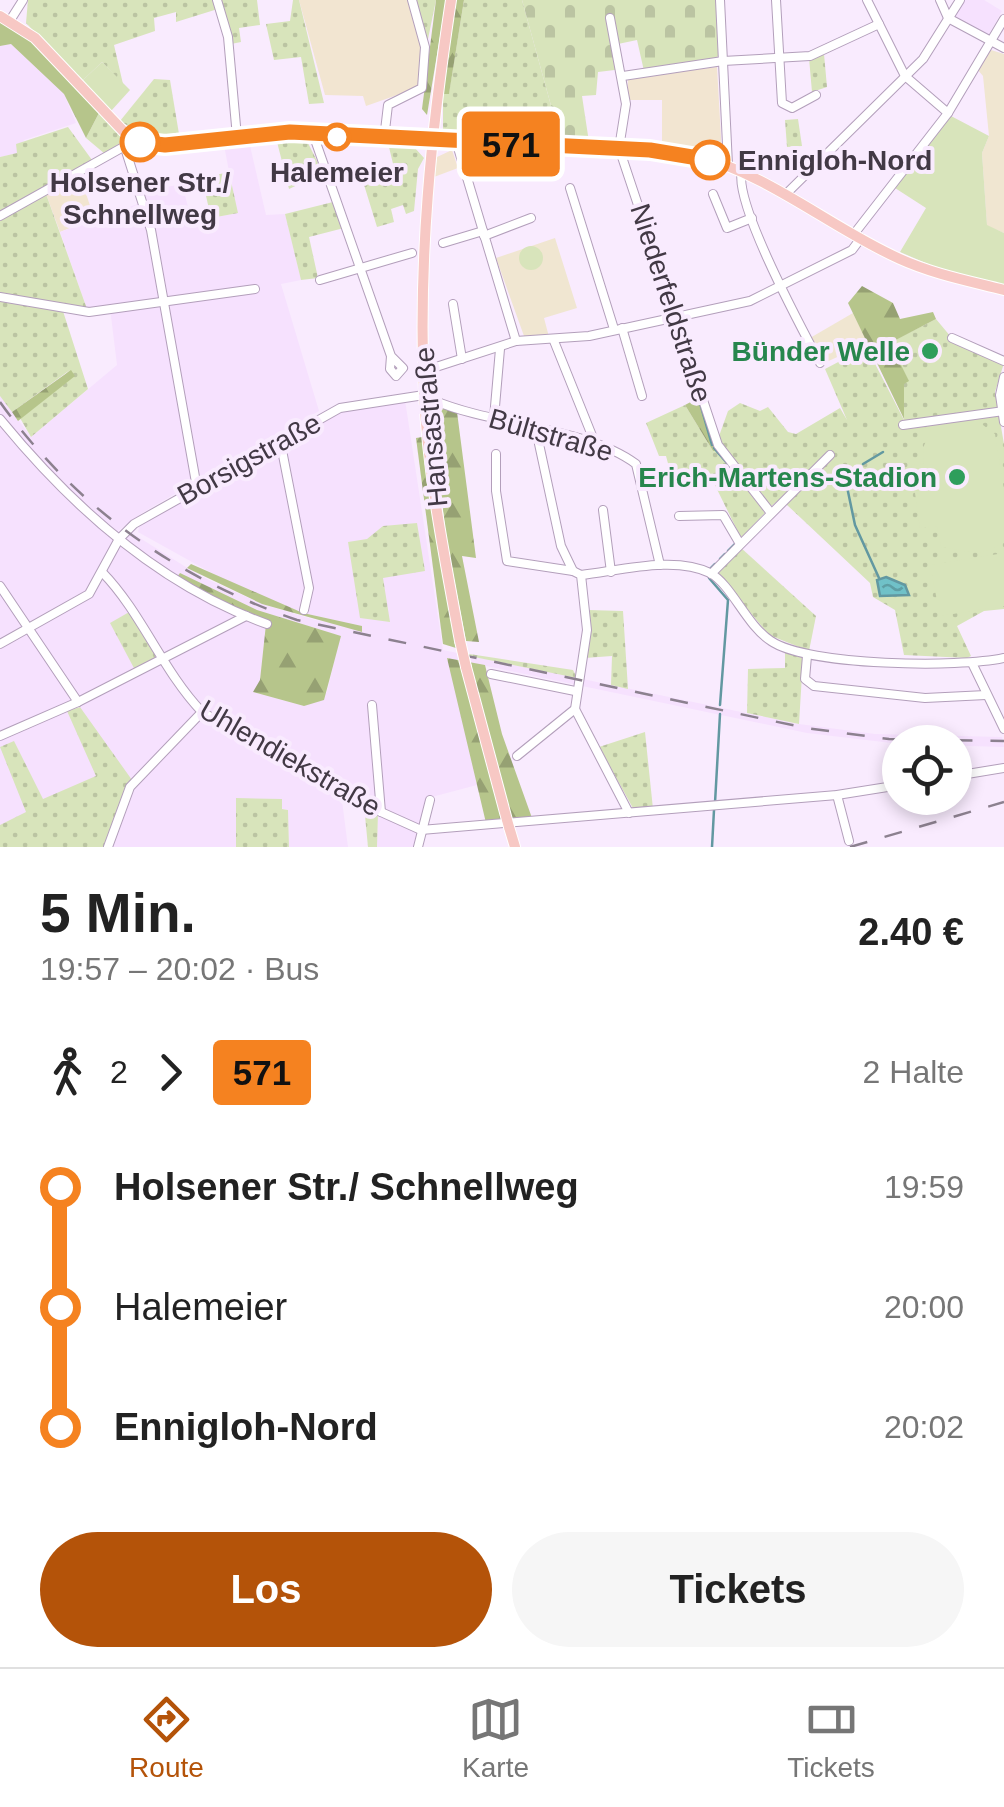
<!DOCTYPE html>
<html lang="de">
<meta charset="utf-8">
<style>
body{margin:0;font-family:Arial,sans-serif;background:#f6f6f6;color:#222;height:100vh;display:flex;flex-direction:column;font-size:38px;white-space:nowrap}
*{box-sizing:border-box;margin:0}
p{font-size:32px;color:#767676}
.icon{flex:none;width:55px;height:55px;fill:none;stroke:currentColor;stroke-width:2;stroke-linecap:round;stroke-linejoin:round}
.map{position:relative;height:847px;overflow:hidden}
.sheet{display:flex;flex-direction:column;background:#fff;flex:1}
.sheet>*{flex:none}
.badge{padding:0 20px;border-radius:8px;font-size:35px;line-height:65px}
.buttons{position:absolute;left:882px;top:725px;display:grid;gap:20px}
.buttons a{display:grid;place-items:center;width:90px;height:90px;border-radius:50%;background:#fff;box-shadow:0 5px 15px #0003;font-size:50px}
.map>.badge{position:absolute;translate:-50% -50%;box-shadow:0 0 0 5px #fff}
.legs{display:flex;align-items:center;gap:15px;height:110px;padding:0 40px;font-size:32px}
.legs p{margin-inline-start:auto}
.overview{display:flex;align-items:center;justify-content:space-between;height:170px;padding:0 40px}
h1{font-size:55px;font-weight:600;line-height:75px}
.cta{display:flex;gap:20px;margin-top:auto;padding:20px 40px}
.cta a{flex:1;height:115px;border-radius:60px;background:#b45309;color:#fff;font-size:40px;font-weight:600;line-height:115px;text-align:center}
.cta a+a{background:#f6f6f6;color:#222}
ul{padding:0 40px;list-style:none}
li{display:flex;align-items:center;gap:35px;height:120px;font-size:38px}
li i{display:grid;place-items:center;width:15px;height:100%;margin:0 12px;background:currentColor}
li i::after{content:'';width:25px;height:25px;margin:-12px;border:8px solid;border-radius:50%;background:#fff}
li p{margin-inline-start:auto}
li:first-child i{background:linear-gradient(#0000 50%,currentColor 0)}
li:last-child i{background:linear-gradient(currentColor 50%,#0000 0)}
.tabs{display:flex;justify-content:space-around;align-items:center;height:140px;border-top:2px solid #e0e0e0;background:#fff;font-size:28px;color:#767676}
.tabs a{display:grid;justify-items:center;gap:5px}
.tabs .selected{color:#b45309}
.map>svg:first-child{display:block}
.commercial{fill:#f2e5d1}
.built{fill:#f6e1fe;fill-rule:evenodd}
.education{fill:#f0e6d1}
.green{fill:url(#green-dots)}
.forest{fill:url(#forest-firs)}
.cemetery{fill:url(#cemetery-stones)}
.pitch{fill:#d8e4bb}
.water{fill:url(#water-ripples);stroke:#6298a1;stroke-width:2.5}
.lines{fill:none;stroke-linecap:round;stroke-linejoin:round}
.stream{stroke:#6298a1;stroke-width:2.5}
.minor-casing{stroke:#b39fbb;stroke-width:10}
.major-casing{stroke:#fff;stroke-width:12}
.minor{stroke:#fff;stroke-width:8}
.major{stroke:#f7c8c4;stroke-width:10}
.rail{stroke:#8c818f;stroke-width:2.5;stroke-dasharray:18 18;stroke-linecap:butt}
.major-bridge-casing{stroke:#fff;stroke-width:12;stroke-linecap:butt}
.major-bridge{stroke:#f7c8c4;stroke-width:10}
.line-1-casing{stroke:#fff;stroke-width:22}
.line-1{stroke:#f58220;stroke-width:15}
.stop-1-dot{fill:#fff;stroke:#f58220;stroke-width:5}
.leisure-dot{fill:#2e9e5b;stroke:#f9ebfe;stroke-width:4}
.labels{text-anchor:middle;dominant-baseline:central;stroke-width:8;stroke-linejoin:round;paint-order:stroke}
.stop-label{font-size:28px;font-weight:bold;fill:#423945;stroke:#f9ebfe}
.street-label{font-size:28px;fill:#423945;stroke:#f9ebfe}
.leisure-label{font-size:28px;font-weight:bold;fill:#27864d;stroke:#f9ebfe;text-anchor:end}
</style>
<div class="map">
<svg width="1004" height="847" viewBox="0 0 1004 847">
<defs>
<pattern id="green-dots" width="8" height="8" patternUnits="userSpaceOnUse" patternTransform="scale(2.5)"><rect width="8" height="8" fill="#d8e4bb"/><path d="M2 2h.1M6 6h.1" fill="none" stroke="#bbc4a2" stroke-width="1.8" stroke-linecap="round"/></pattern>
<pattern id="forest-firs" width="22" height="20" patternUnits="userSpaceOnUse" patternTransform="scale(2.5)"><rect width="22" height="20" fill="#b6c58b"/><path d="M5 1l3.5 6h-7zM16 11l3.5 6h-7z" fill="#96a173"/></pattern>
<pattern id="cemetery-stones" width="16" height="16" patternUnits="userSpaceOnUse" patternTransform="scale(2.5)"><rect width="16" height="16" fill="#d8e4bb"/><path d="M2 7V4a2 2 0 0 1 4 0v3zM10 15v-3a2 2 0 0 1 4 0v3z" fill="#bbc4a2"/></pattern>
<pattern id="water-ripples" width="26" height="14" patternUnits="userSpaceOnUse" patternTransform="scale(2.5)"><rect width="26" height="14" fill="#70c1c8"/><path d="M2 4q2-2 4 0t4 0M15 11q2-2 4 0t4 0" fill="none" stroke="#5e9ea4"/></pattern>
</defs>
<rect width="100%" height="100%" fill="#f9ebfe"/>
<g class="commercial">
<path d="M299,0H409L423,45L420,87L366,106L363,96L325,95Z"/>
<path d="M717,67L722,155L662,145V100H627L628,78Z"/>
<path d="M452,150L458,168L434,177L437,157Z"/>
<path d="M79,172L94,218L60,232L45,191Z"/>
</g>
<g class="built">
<path d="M963,0H984L1002,11L988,36L952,18Z"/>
<path d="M11,44L64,94L76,123L24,140L17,153L0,157V46Z"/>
<path d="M248,137L266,215L285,214L301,280L281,284L319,411L142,513L118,531L127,538L132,533L200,576L262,604L315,620L361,626L303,613L237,587L138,532L140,523L342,409L405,400L443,650L799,724L875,734L1002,737L1004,747L900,744L807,733L448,658L477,785L428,798L420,847H377L378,813L341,793L348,847H289L288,810L237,798L236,847H0V396L31,437L117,365L110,308L87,309L60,232L143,202L141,192L182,184L192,222L237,213L223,140ZM180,573L257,610L340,636L327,692L304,706L253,692L260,681L266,624Z"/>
</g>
<g class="education">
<path d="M991,50L1004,54V233L987,226L982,153L989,136L983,76L978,70Z"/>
<path d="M555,238L577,308L544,318L549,337L524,336L496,258Z"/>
<path d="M853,313L868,343L822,364L810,338Z"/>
</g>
<g class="green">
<path d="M28,0H216L221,8L176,22V12L154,18L155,31L114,45L123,84L102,62L82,81L26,23Z"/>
<path d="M221,0H257L260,25L239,28L241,42L231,44Z"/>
<path d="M293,0H299L324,103L309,104L301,57L274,60L266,24L290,21Z"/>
<path d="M414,0H436L427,44Z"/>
<path d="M464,0H522L561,142L443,130V94L449,93Z"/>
<path d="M824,54L827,87L812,92L809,58Z"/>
<path d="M154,79L170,80L180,140H151L120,121Z"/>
<path d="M100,111L127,138L105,154L86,138Z"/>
<path d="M798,119L802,146L787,147L785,120Z"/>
<path d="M68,127L92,160L0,213V157L17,153L16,144Z"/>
<path d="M275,134L307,141L323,173L289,189Z"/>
<path d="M388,143L415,148L424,158L418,169L414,211L406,214L403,205L391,209L394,222L377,227L361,175L379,169L381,177L395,172Z"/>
<path d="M229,172L238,213L211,218L202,178Z"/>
<path d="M45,191L87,309L0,295V219Z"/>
<path d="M333,202L344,228L309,237L318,278L301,280L285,214Z"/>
<path d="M0,299L62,308L88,389L31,437L20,418L70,370L12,412L0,396Z"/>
<path d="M936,319L951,337L1004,363L995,392L1004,444V609L984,611L957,626L971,656L967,658L904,655L895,610L873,597L870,583L786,504L798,493L794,488L770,507L718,439L728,411L740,403L760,411L768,407L788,432L796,434L840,408L847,420L825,369L861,350L870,354L904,420V383L908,380L889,343Z"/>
<path d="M685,405L713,451H720L765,513L741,538L709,473L673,482L666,456H659L646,423Z"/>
<path d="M417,523L425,571L383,578L390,622L360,618L348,542L367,539L383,526Z"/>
<path d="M740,547L816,616L809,651L769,635L716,572Z"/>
<path d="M588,610L623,611L628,689L611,685L612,656L585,658Z"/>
<path d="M131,611L155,651V658L135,670L110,623Z"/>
<path d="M785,652L803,658L799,724L747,713L748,669L785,668Z"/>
<path d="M463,653L573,670L577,678L464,655Z"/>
<path d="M80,707L132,780L105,847H0V825L26,812L0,747L14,741L43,799L96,776L67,711Z"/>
<path d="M645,732L653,809L634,810L599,747Z"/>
<path d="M236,798L282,799V809L288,810L289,847H236Z"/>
<path d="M364,805L378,813L377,847H368Z"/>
</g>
<g class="forest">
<path d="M436,0H446L427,115L422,109Z"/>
<path d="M456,0H464L449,94H443Z"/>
<path d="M0,20L20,29L100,111L86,138L64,94L11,44L0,46Z"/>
<path d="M862,286L893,303L900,319L933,312L936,319L890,343L909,381L904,384V419L848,303Z"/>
<path d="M71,370L75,376L18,421L12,412Z"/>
<path d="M430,390L457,412L476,558L462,556L479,642L466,641L446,537Z"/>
<path d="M700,397L720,451H713L685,405Z"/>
<path d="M422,437L456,648L443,644L416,438Z"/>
<path d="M191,564L303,613L362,626V632L262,604L187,568Z"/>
<path d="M180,573L257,610L341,636L324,700L304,706L253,692L260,680L266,624L174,581Z"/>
<path d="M447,658L485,665L502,734L532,818L486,823Z"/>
</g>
<path class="cemetery" d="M522,0H717L719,55L715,59L644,71L637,40L618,44L623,69L598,72L596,95L582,96L589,142H561Z"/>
<g class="pitch">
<path d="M102,62L130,90L111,111L82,81Z"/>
<path d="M951,116L989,136L982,153L987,225L1004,233V285L956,276L900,252L926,208L895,188Z"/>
<circle cx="531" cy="258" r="12"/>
<path d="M975,419L995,434L1004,490V538C985,562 964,549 941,547L937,526L920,528L911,465L924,463L923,448L933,424Z"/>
<path d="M1004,553V606L940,616L930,565Z"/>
</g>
<path class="water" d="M886,577L905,585L909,595L880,596L877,580Z"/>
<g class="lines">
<g class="stream">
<path d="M700,403L712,445"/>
<path d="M714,448L739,477"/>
<path d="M863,464L883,452"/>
<path d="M856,470L846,482L855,525L879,578"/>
<path d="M728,551L735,544"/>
<path d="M720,559L725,554"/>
<path d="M710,569L715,564"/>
<path d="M709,578L728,600L720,705"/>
<path d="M715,803L720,714"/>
<path d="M712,847L714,810"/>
</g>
<g class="minor-casing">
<g id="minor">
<path d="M217,0L228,37L237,137"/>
<path d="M720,0L728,165"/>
<path d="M776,0L782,103L792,108L816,95"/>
<path d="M867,0L905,76L948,113"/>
<path d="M940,0L948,18L1004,48"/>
<path d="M610,18L626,104L619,148L718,445L771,513"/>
<path d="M11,19L23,0"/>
<path d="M623,76L723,61L810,56L879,24"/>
<path d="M313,134L391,356L403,368L396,376L390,369L391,356"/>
<path d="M384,139L388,105L422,88L425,47L412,0"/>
<path d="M456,141L516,341"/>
<path d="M125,148L151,230L197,488"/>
<path d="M742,171C733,202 802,329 820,363"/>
<path d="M570,188L614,329"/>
<path d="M787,193L923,59L960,0"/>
<path d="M713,194L727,228L752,218"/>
<path d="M0,216L134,141"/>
<path d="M854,234L948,113L1004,19"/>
<path d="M484,236L531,218"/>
<path d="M443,243L483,231"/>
<path d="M320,280L412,253"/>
<path d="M0,297L89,312L255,289"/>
<path d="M453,304L462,359"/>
<path d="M622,328L642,396"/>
<path d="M952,338L1004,361"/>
<path d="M554,341L595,443"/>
<path d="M436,367L516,341L589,336L750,301L852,250L861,238"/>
<path d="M1004,377L1000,395L1004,422"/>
<path d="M433,400C493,426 587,427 636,464L660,565"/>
<path d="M494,418L500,349"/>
<path d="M0,419C72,507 160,586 267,624"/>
<path d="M903,425L1004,411"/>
<path d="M280,440L309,588L304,610"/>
<path d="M496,454V491L507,561L573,571"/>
<path d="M603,510L611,572"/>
<path d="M679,516L723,515L740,544"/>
<path d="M102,572C142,613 162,670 202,712L381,812L421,830L837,795L900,785"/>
<path d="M711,574L830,455"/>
<path d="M581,575C618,571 675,555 710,573C732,585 746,625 771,641C808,666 960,668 1004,658"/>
<path d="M0,586L78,702"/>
<path d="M0,644L89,594L119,539L134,524L340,408L424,395"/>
<path d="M807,656L805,679L814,686L925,698L986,695"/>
<path d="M973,665L1004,729"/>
<path d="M491,674L575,691"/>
<path d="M372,705L381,812"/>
<path d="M575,709L629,813"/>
<path d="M0,736L78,702L246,616"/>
<path d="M517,756L575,709L587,630L581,575L573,571L561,546L536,430"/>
<path d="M955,776L1004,768"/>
<path d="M837,795L849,841"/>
<path d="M108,847L130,787L202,712"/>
<path d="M418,847L430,800"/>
</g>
</g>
<g class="major-casing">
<g id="major">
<path d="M451,0C431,131 418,260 424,393C428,476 445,559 460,641"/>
<path d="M0,16L35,38L126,134L149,144L290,132L694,155C771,175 829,227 900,259C933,274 969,281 1004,290"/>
<path d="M466,667L507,820"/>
<path d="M509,827L515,847"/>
</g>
</g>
<use href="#minor" class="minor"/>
<use href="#major" class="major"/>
<g class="rail">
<path d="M0,402C75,507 176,578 297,620L806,728L889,739L1004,741"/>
<path d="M850,847L1004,802"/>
</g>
<g class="major-bridge-casing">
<g id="major-bridge">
<path d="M460,641L466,667"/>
<path d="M507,820L509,827"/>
</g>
</g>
<use href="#major-bridge" class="major-bridge"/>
</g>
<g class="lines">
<g class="line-1-casing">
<path id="line-1" d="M140,142L165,145L290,132L650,150L710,160"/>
</g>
<use href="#line-1" class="line-1"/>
</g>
<g class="stop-1-dot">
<circle cx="337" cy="137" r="12"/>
<circle cx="140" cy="142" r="18"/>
<circle cx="710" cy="160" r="18"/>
</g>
<g class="leisure-dot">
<circle cx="930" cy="351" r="10"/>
<circle cx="957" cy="477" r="10"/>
</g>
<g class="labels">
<g class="stop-label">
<text x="738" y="160" text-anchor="start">Ennigloh-Nord</text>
<text x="337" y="172">Halemeier</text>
<text x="140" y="182">Holsener Str./<tspan x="140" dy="32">Schnellweg</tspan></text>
</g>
<g class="street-label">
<text transform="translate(671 303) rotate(72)">Niederfeldstraße</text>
<text transform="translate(431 427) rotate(-95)">Hansastraße</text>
<text transform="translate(551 435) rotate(16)">Bültstraße</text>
<text transform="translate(249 459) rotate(-29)">Borsigstraße</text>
<text transform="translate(290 758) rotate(30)">Uhlendiekstraße</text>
</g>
<g class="leisure-label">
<text x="910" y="351">Bünder Welle</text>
<text x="937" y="477">Erich-Martens-Stadion</text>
</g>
</g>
</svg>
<div class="buttons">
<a><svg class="icon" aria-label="locate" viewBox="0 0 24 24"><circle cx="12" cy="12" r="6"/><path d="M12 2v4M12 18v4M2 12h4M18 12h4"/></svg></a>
</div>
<b class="badge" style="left:511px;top:144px;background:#f58220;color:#111">571</b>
</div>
<section class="sheet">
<div class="overview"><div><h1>5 Min.</h1><p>19:57 – 20:02 · Bus</p></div><b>2.40 €</b></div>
<div class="legs"><svg class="icon" aria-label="walk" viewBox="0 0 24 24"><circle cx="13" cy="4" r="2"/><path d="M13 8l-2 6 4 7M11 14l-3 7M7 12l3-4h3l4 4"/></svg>2<svg class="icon" aria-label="forward" viewBox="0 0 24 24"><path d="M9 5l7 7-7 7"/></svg><b class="badge" style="background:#f58220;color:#111">571</b><p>2 Halte</p></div>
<ul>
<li><i style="color:#f58220"></i><b>Holsener Str./ Schnellweg</b><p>19:59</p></li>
<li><i style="color:#f58220"></i><span>Halemeier</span><p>20:00</p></li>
<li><i style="color:#f58220"></i><b>Ennigloh-Nord</b><p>20:02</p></li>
</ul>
<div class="cta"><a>Los</a><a>Tickets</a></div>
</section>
<nav class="tabs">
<a class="selected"><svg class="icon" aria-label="directions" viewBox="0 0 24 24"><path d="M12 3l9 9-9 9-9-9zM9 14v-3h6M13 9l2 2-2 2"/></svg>Route</a>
<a><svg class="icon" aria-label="map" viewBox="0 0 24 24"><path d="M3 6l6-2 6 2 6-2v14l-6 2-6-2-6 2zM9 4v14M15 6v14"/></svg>Karte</a>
<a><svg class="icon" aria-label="tickets" viewBox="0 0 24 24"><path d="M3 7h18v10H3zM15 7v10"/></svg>Tickets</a>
</nav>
